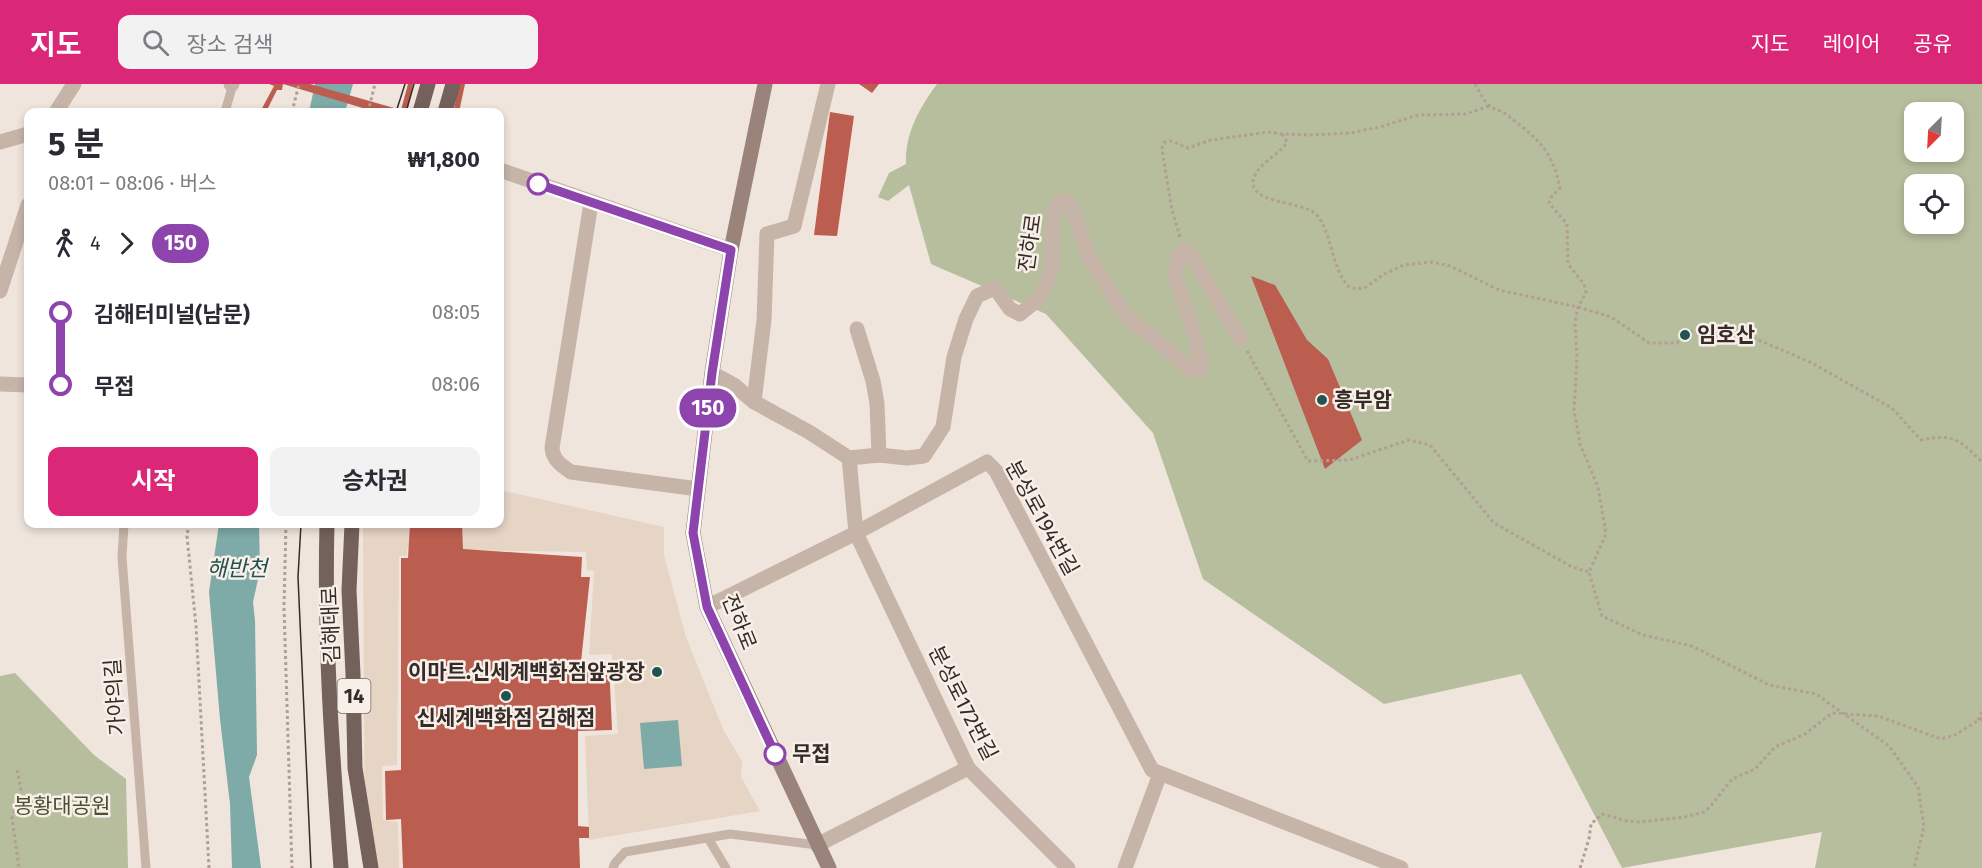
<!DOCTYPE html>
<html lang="ko">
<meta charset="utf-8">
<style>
body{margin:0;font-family:"Fira Sans","Noto Sans KR",sans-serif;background:#f2f2f3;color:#2b2b33;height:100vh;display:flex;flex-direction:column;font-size:22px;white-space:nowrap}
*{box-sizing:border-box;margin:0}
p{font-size:20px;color:#7c7c81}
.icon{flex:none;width:33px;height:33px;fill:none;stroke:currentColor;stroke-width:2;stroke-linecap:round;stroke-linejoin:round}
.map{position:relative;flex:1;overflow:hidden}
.panel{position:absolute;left:24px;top:24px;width:480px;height:420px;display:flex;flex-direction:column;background:#fff;border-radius:12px;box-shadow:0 3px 9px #0003}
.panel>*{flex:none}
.badge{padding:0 12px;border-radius:20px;font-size:21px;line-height:39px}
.needle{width:39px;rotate:204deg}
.controls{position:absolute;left:1904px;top:18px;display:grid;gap:12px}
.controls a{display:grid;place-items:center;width:60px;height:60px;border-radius:12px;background:#fff;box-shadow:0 3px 9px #0003;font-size:30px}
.map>.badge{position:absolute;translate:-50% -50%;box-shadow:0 0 0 3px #fff}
.legs{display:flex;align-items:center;gap:9px;height:66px;padding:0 24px;font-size:20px}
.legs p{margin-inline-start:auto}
.summary{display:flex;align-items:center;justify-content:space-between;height:102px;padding:0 24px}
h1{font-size:33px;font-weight:700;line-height:45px}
.primary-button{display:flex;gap:12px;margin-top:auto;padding:12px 24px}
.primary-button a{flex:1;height:69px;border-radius:12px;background:#db2777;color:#fff;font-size:24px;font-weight:700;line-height:69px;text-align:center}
.primary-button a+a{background:#f2f2f3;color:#2b2b33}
ul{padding:0 24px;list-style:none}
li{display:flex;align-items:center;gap:21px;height:72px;font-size:22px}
li i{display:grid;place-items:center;width:9px;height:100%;margin:0 8px;background:currentColor}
li i::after{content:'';width:15px;height:15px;margin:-8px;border:4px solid;border-radius:50%;background:#fff}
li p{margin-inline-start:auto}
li:first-child i{background:linear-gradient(#0000 50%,currentColor 0)}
li:last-child i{background:linear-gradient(currentColor 50%,#0000 0)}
header{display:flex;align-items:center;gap:36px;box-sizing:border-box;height:84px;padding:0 30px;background:#db2777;color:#fff}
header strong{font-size:28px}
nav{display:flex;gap:33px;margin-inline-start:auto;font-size:21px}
.search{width:420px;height:54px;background:#f2f2f3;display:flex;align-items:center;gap:15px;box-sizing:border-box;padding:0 21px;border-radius:12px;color:#7c7c81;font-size:22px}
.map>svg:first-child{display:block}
.green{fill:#b6be9e;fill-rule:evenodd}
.plaza{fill:#e6d4c5}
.water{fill:#7eaaa7}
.building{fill:#bb5d4f}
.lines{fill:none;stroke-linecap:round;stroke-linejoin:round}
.path{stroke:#b29e94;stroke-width:3;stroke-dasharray:3 3;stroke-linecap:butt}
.service{stroke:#c7b4a9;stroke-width:9}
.minor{stroke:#c7b4a9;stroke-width:15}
.tertiary{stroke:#c7b4a9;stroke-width:15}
.secondary{stroke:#9a837b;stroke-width:15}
.primary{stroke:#75615b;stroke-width:15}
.tram{stroke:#352b28;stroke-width:1.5}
.line-1-casing{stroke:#fff;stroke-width:14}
.line-1{stroke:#8e44ad;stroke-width:9}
.stop-1-dot{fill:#fff;stroke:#8e44ad;stroke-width:3}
.poi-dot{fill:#225351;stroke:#f8efe8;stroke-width:2}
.labels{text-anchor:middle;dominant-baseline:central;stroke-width:5;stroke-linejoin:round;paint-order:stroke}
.shield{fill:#f8efe8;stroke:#706662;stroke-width:1.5}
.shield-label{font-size:20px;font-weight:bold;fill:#352b28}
.street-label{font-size:21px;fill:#352b28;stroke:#f8efe8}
.poi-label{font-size:21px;font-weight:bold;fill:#352b28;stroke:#f8efe8;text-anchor:start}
.stop-label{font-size:21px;font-weight:bold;fill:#352b28;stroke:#f8efe8;text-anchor:start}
.park-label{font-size:21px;fill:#48512e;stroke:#f8efe8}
.water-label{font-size:22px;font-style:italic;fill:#225351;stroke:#f8efe8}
</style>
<header>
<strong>지도</strong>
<div class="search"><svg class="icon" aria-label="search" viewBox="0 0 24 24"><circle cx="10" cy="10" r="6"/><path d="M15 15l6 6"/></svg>장소 검색</div>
<nav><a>지도</a><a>레이어</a><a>공유</a></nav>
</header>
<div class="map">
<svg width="1982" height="784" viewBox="0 0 1982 784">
<rect width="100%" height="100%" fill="#f0e5dc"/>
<g class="green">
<path d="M937,0H1982V784H1815L1822,748L1622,784L1521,590L1384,620L1203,495L1153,349L1046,230L931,180L909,101L888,117L878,113L889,89L906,80C905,49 919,25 937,0ZM1914,28H1953V68H1914ZM1914,100H1953V140H1914Z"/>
<path d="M15,589L94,671L126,695L128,784H0V592Z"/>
</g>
<path class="plaza" d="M500,406L664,443V471L686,553L723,645L742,677L741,693L760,727L589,756L585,652L618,650L612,570L589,571L594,487L587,486L586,468L407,465V472H399L397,681L382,682L383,736L398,738L399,784H365L363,440H500Z"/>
<g class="water">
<path d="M315,0H353L345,28H309Z"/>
<path d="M219,440H259L260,486L253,518L255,537L257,671L249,693L261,784H232L230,720L220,635L209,508Z"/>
<path d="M678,636L682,682L644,685L640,639Z"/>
</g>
<g class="building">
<path d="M269,0H283L282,6H277L266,28H260L274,2Z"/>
<path d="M283,0H310L401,26L408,0H413L407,28H376Z"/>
<path d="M459,0H465L459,28H447V26H454Z"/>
<path d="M859,0H879L872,9Z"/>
<path d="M830,28L854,32L837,152L814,151Z"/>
<path d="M1251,192L1275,201L1307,256L1328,275L1362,356L1325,385Z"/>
<path d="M410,440H462L463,465L582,473L581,493H590L581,578H609L612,646L578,647V742L589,743V754H579L580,784H403L401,735L386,736L385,687L401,686V474H408Z"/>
</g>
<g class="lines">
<g class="path">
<path d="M1475,0C1479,7 1484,18 1491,23C1495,26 1500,26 1503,28C1534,52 1552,63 1560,104L1551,113L1549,119L1567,140L1568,180L1584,200L1586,209L1578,223L1575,238L1577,275L1574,326L1580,360L1598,403L1606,450L1589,488L1602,532L1643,551L1692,562L1769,601L1816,610L1889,662L1918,703L1924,743L1914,784"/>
<path d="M292,28L299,0"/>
<path d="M368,28L375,0"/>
<path d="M1282,50L1287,58L1285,61C1277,71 1261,79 1255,91C1241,121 1304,116 1317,131C1333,151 1331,184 1349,203L1357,205L1366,203L1384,190L1404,181L1432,178L1450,182L1499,206L1578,223L1611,233L1649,259H1677L1687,248L1728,243L1810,278L1892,324L1921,356C1953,349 1960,356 1982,378"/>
<path d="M1180,153L1172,126L1163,72L1162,64L1165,58L1171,57L1188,64L1211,56L1269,48L1282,50L1311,51L1350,49L1380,43L1418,31L1466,30L1489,22"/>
<path d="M1247,267L1308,377L1349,376L1409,356L1430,361L1494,439L1572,483L1589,488"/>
<path d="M189,440L187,452L196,542L209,784"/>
<path d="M286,440L284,523L292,784"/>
<path d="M1978,636L1982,628"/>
<path d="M17,686L21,705L12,734L19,784"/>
<path d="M1580,784L1589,755L1591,740L1602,730L1627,737L1639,738L1685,733L1704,728L1710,723L1732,695L1755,685L1775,663L1805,650L1832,629L1878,632L1941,655L1955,651L1982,634"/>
</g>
<g class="service">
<path d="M225,28L233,0"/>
<path d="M124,440L122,473L146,784"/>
<path d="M708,754L726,784"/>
<path d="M613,784L615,779L625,768L730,750L817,761"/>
</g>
<g class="minor">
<path d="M231,0H232"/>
<path d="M56,28L74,0"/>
<path d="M0,58L28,50"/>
<path d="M591,119L552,364C553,376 562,382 571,388L698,405"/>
<path d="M0,207L28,121"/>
<path d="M857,245L873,297L877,319L879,371"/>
<path d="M712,289L734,301L754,318L809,348L849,374L879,371L907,374L924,372L943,343L954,273L966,235L977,212L995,204L1010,225L1020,230L1041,213L1052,183L1053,132L1058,119L1066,117L1075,131L1089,173L1125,231L1193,287L1201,285L1196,255L1175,191L1179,173L1183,166L1190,169L1240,254"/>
<path d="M0,300L28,301"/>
<path d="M754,318L764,236L767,150L794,142L828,0"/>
<path d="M849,374L856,449L968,684L1068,784"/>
<path d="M707,523L856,449L987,378L996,387L1152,686L1401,784"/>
<path d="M817,761L968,684"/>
<path d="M1125,784L1160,690"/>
</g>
<path class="tertiary" d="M500,86L731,166"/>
<path class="secondary" d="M765,0L731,166L712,289L693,449L707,523L829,784"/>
<g class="primary">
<path d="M420,28L428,0"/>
<path d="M445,28L453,0"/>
<path d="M327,440C324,555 332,669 341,784"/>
<path d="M352,440L349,506L353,590L355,684L371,784"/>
</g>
<g class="tram">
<path d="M396,28L405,0"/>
<path d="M406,28L414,0"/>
<path d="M301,440L298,493L311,784"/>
</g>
</g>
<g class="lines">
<g class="line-1-casing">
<path id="line-1" d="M538,100L731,166L712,289L693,449L707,523L775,670"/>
</g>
<use href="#line-1" class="line-1"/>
</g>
<g class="stop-1-dot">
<circle cx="538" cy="100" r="10"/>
<circle cx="775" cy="670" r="10"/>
</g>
<g class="poi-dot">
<circle cx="1685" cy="251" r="6"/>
<circle cx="1322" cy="316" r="6"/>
<circle cx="657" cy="588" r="6"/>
<circle cx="506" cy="612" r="6"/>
</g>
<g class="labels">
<rect class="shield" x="337.5" y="595" width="33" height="34" rx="4.5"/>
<g class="shield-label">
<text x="354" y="612">14</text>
</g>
<g class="street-label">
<text transform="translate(1030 159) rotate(-82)">전하로</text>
<text transform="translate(1042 434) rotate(61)">분성로194번길</text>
<text transform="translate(739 538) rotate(68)">전하로</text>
<text transform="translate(331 541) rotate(-92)">김해대로</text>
<text transform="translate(115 613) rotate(-94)">가야의길</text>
<text transform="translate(963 619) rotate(63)">분성로172번길</text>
</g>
<g class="poi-label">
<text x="1697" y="251">임호산</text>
<text x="1334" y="316">흥부암</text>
<text x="645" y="588" text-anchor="end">이마트.신세계백화점앞광장</text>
<text x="506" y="634" text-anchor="middle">신세계백화점 김해점</text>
</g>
<g class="stop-label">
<text x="792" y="670">무접</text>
</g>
<g class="park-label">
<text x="62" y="722">봉황대공원</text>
</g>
<g class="water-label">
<text x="237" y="484">해반천</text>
</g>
</g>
</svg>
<div class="controls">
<a><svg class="needle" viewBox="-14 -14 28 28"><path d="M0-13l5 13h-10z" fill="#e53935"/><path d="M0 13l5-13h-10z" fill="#7c7c81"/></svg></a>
<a><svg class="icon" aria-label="locate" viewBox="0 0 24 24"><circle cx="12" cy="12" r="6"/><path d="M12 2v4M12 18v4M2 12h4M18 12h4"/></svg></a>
</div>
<b class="badge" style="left:708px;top:324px;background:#8e44ad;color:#fff">150</b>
<section class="panel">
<div class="summary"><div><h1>5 분</h1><p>08:01 – 08:06 · 버스</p></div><b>₩1,800</b></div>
<div class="legs"><svg class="icon" aria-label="walk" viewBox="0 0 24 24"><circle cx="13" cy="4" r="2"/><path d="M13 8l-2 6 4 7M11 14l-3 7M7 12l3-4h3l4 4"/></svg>4<svg class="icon" aria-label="forward" viewBox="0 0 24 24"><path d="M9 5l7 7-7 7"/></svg><b class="badge" style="background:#8e44ad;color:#fff">150</b></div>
<ul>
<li><i style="color:#8e44ad"></i><b>김해터미널(남문)</b><p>08:05</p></li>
<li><i style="color:#8e44ad"></i><b>무접</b><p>08:06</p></li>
</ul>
<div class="primary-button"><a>시작</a><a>승차권</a></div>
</section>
</div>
